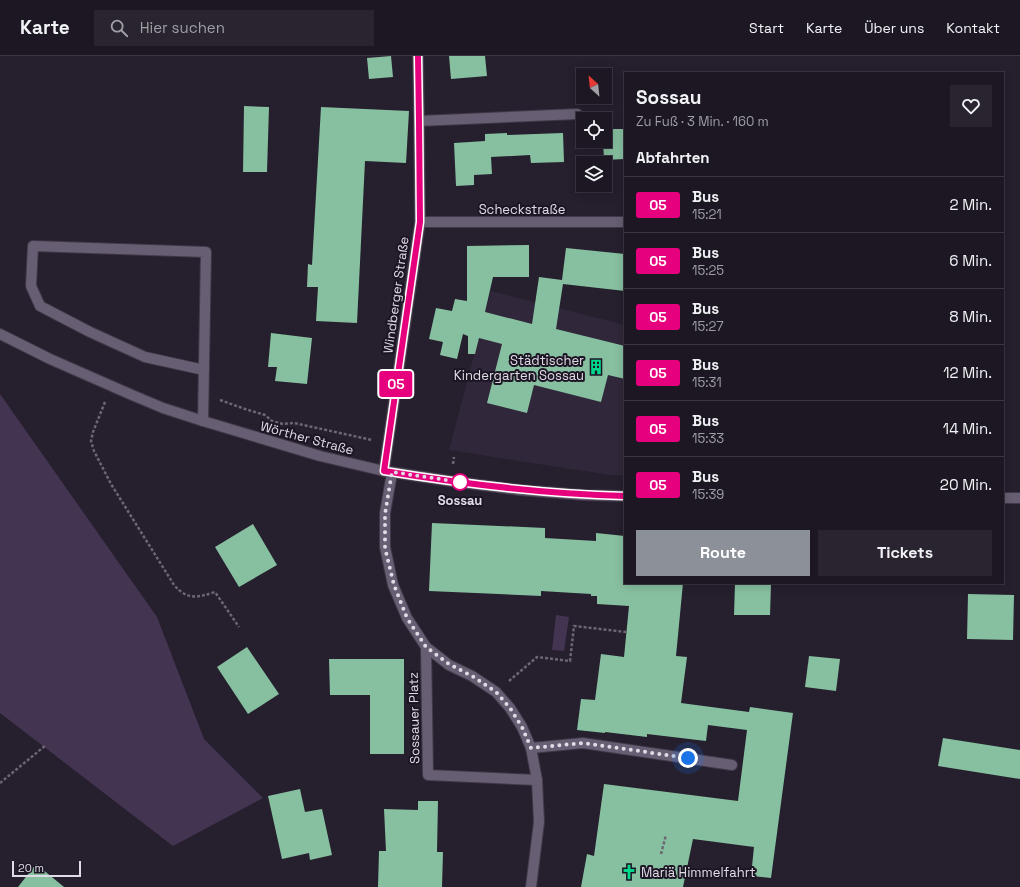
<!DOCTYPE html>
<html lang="de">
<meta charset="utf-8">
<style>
body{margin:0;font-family:"Space Grotesk",sans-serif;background:#29242f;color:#f1f3f6;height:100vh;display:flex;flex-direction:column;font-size:15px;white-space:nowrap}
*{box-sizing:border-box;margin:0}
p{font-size:13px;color:#a09fa5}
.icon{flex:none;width:22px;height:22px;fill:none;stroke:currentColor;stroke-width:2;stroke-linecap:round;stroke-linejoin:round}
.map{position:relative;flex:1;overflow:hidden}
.side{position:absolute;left:624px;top:16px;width:380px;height:512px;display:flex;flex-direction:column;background:#1c1722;border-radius:0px;box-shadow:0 2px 10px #0003,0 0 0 1px #3a3640}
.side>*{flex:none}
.badge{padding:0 8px;border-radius:3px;font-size:14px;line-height:26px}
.needle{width:26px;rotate:333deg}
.buttons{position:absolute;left:576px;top:12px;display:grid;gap:8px}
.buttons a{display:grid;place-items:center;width:36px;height:36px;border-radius:0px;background:#1c1722;box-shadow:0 2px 10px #0003,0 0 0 1px #3a3640;font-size:20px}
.scale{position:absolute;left:12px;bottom:10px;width:69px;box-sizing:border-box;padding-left:4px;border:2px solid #e0dce6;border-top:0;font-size:11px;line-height:14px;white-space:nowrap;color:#e0dce6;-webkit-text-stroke:3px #1c1524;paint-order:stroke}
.you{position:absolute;width:20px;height:20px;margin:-10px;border:3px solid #fff;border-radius:50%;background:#1a73e8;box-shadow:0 0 0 6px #1a73e833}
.map>.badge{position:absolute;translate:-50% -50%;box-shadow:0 0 0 2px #fff}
h2{padding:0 12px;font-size:15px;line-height:36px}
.round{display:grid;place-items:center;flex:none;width:42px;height:42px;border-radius:0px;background:#29242f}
.head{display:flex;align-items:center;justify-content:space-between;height:68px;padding:0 12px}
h1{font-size:19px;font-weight:800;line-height:30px}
.action{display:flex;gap:8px;margin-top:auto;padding:8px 12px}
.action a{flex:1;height:46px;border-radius:0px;background:#8c9099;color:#fff;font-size:16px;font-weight:800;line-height:46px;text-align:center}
.action a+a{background:#29242f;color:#f1f3f6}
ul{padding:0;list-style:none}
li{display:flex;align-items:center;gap:12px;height:56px;padding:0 12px;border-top:1px solid #3a3640}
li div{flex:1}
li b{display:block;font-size:15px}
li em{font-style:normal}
li .badge{min-width:44px;font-weight:700;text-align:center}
header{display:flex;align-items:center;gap:24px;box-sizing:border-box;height:56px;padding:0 20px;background:#1c1722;border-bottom:1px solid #3a3640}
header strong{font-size:19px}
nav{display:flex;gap:22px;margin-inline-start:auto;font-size:14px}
.search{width:280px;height:36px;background:#29242f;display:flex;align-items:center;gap:10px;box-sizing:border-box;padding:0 14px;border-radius:0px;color:#a09fa5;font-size:15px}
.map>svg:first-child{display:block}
.built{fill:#31273a}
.green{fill:#433552}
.building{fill:#87c0a0}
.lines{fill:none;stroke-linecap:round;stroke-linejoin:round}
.service-casing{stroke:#403948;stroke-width:12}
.minor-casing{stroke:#403948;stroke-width:12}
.tertiary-casing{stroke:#403948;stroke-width:12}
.path{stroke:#6c6673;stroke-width:2.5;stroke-dasharray:3 2;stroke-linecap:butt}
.service{stroke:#685e73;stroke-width:10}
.minor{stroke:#685e73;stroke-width:10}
.tertiary{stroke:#685e73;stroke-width:10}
.line-casing{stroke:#fff;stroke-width:9}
.line{stroke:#e6007e;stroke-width:6}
.walk{stroke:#e0dce6;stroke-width:4;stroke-dasharray:0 7.2}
.stop-dot{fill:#fff;stroke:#e6007e;stroke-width:2}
.labels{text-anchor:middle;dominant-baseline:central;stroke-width:4;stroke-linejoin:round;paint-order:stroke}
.street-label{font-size:13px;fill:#e0dce6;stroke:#1c1524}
.poi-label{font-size:13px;fill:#e0dce6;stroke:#1c1524;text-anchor:end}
.stop-label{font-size:13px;font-weight:bold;fill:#e0dce6;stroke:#1c1524}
</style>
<header>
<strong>Karte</strong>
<div class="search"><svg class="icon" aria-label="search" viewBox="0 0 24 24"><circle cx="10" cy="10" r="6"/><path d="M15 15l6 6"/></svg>Hier suchen</div>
<nav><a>Start</a><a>Karte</a><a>Über uns</a><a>Kontakt</a></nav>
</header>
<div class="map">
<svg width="1020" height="831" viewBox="0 0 1020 831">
<rect width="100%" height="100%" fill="#261f2e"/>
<path class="built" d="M491,235L625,269V419H610L449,394Z"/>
<g class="green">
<path d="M0,338L157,561L204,683L263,742L173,790L0,657Z"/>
<path d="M556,559L569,561L564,595L552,594Z"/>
</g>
<g class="building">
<path d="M391,0L393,21L369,23L367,2Z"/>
<path d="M449,0H485L487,20L451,23Z"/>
<path d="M244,50L269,51L267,116H243Z"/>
<path d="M321,51L409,55L406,107L365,105L357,267L316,265L318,231H307L308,208L312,209Z"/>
<path d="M605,73H625V103L604,104L603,85H605Z"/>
<path d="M507,77V79L563,77L564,106L531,107L530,99L491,101L492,118L474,119V129L456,130L454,87L485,85V78Z"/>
<path d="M529,189V221H493L485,256L532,268L539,221L562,224L566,192L625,198V235L563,228L556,273L625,290V323L608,319L601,346L534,329L527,357L487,347L502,288L479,282L475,298H468V280L463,278L457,303L440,299L443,286L429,283L436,252L452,255L455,243L467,245V190Z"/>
<path d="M271,277L312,282L307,328L275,325L277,311H268Z"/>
<path d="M432,467L545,472V482L596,485V477L625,480V527H683L676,600L687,601L681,647L749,656L750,651L793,657L771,822L751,820L754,791L693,783L683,831H581L587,798L594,800L604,728L738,745L747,674L708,669L706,685L647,678V681L605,676V677L577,674L581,643L595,644L601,598L624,601L629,550L597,548V540H591V538L541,535V540L429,535Z"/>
<path d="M253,468L277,509L239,531L215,491Z"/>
<path d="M735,527H771L770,559H734Z"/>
<path d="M968,538L1014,539L1013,584L967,583Z"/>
<path d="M247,591L279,638L248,658L217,611Z"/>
<path d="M809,600L840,603L836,635L805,631Z"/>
<path d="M329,603H404V698H370V639H330Z"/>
<path d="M943,682L1020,694V723L938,710Z"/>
<path d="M300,733L305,756L322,753L332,799L310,804L309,797L282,803L268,740Z"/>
<path d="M418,745H438L437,796H443L442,831H378L379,795H386L384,753L418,754Z"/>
<path d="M36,808L64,831H18Z"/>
</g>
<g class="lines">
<g class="service-casing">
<g id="service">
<path d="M419,65L577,58"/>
<path d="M203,365L206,196L33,190L31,230L40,250L90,276L145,301L204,314"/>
<path d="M426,591L428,719L537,724"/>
<path d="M531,692L583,687L732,709"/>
</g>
</g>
<g class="minor-casing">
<g id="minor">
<path d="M420,166H625"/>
<path d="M384,415L420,166L419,65L418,0"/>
<path d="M392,417L385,457V491L393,529L407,562L426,591L449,609L472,620L496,636L510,652L522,671L531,692L537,724L539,766L531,831"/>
</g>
</g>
<g class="tertiary-casing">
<g id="tertiary">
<path d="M0,278L50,303L132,339L163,352L203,365L320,400L384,415L450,425L520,434L584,439L625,440"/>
<path d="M1003,442H1020"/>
</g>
</g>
<g class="path">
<path d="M220,344L245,353L265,359L272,365L283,368L294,367L372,384"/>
<path d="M105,346L93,376L91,385L94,395L111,428L174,529C187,544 197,542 215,536L239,571"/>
<path d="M453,408L454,401"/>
<path d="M509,625L537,601L570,605L574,570L626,576"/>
<path d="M0,727L46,689"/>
<path d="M661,798L666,779"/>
</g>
<use href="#service" class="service"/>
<use href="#minor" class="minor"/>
<use href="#tertiary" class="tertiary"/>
</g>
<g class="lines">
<g class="line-casing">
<path id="line" d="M418,0L419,65L420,166L384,415C464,428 544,438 625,440"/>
</g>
<use href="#line" class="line"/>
<path class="walk" d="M460,426L392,416L385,458V492L394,529L407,562L426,591L449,608L472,620L496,636L510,652L522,671L531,692L583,687L688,702"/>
</g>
<defs>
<g id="building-bare" transform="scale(1.2)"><path d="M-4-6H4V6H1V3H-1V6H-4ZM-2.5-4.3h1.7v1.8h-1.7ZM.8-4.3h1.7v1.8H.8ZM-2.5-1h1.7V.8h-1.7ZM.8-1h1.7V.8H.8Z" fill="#00d98c" stroke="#1c1524" stroke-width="2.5" paint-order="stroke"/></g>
<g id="church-bare" transform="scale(1.2)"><path d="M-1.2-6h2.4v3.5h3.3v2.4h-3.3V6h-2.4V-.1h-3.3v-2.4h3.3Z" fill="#00d98c" stroke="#1c1524" stroke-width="2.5" paint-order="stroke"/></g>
</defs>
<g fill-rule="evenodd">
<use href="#building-bare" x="596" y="311"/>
<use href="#church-bare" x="629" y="816"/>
</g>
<circle class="stop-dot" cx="460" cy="426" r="8"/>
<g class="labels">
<g class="street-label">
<text x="522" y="153">Scheckstraße</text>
<text transform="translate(396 239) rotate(-82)">Windberger Straße</text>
<text transform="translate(307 382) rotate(15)">Wörther Straße</text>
<text transform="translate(414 662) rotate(-91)">Sossauer Platz</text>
</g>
<g class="poi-label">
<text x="584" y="304">Städtischer<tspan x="584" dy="15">Kindergarten Sossau</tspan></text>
<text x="641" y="816" text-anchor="start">Mariä Himmelfahrt</text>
</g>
<g class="stop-label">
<text x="460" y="444">Sossau</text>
</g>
</g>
</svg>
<div class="buttons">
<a><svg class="needle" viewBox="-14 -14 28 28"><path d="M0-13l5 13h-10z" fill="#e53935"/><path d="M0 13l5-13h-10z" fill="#a09fa5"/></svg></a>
<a><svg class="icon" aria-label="locate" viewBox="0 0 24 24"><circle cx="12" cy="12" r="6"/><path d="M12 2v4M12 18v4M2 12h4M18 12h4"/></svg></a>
<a><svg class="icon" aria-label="layers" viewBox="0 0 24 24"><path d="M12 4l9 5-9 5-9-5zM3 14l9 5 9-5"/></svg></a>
</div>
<div class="scale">20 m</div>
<div class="you" style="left:688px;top:702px"></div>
<b class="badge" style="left:396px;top:328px;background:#e6007e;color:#fff">05</b>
<section class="side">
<div class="head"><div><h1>Sossau</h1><p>Zu Fuß · 3 Min. · 160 m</p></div><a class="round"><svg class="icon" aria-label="heart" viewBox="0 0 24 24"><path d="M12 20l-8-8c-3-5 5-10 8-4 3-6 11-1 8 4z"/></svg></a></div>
<h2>Abfahrten</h2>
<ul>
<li><span class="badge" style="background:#e6007e;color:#fff">05</span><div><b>Bus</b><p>15:21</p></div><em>2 Min.</em></li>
<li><span class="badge" style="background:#e6007e;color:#fff">05</span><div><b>Bus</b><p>15:25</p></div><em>6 Min.</em></li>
<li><span class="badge" style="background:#e6007e;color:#fff">05</span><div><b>Bus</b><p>15:27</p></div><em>8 Min.</em></li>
<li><span class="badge" style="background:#e6007e;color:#fff">05</span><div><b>Bus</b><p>15:31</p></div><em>12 Min.</em></li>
<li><span class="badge" style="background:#e6007e;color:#fff">05</span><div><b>Bus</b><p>15:33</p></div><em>14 Min.</em></li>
<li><span class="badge" style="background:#e6007e;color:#fff">05</span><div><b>Bus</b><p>15:39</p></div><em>20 Min.</em></li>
</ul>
<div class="action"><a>Route</a><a>Tickets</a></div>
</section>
</div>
